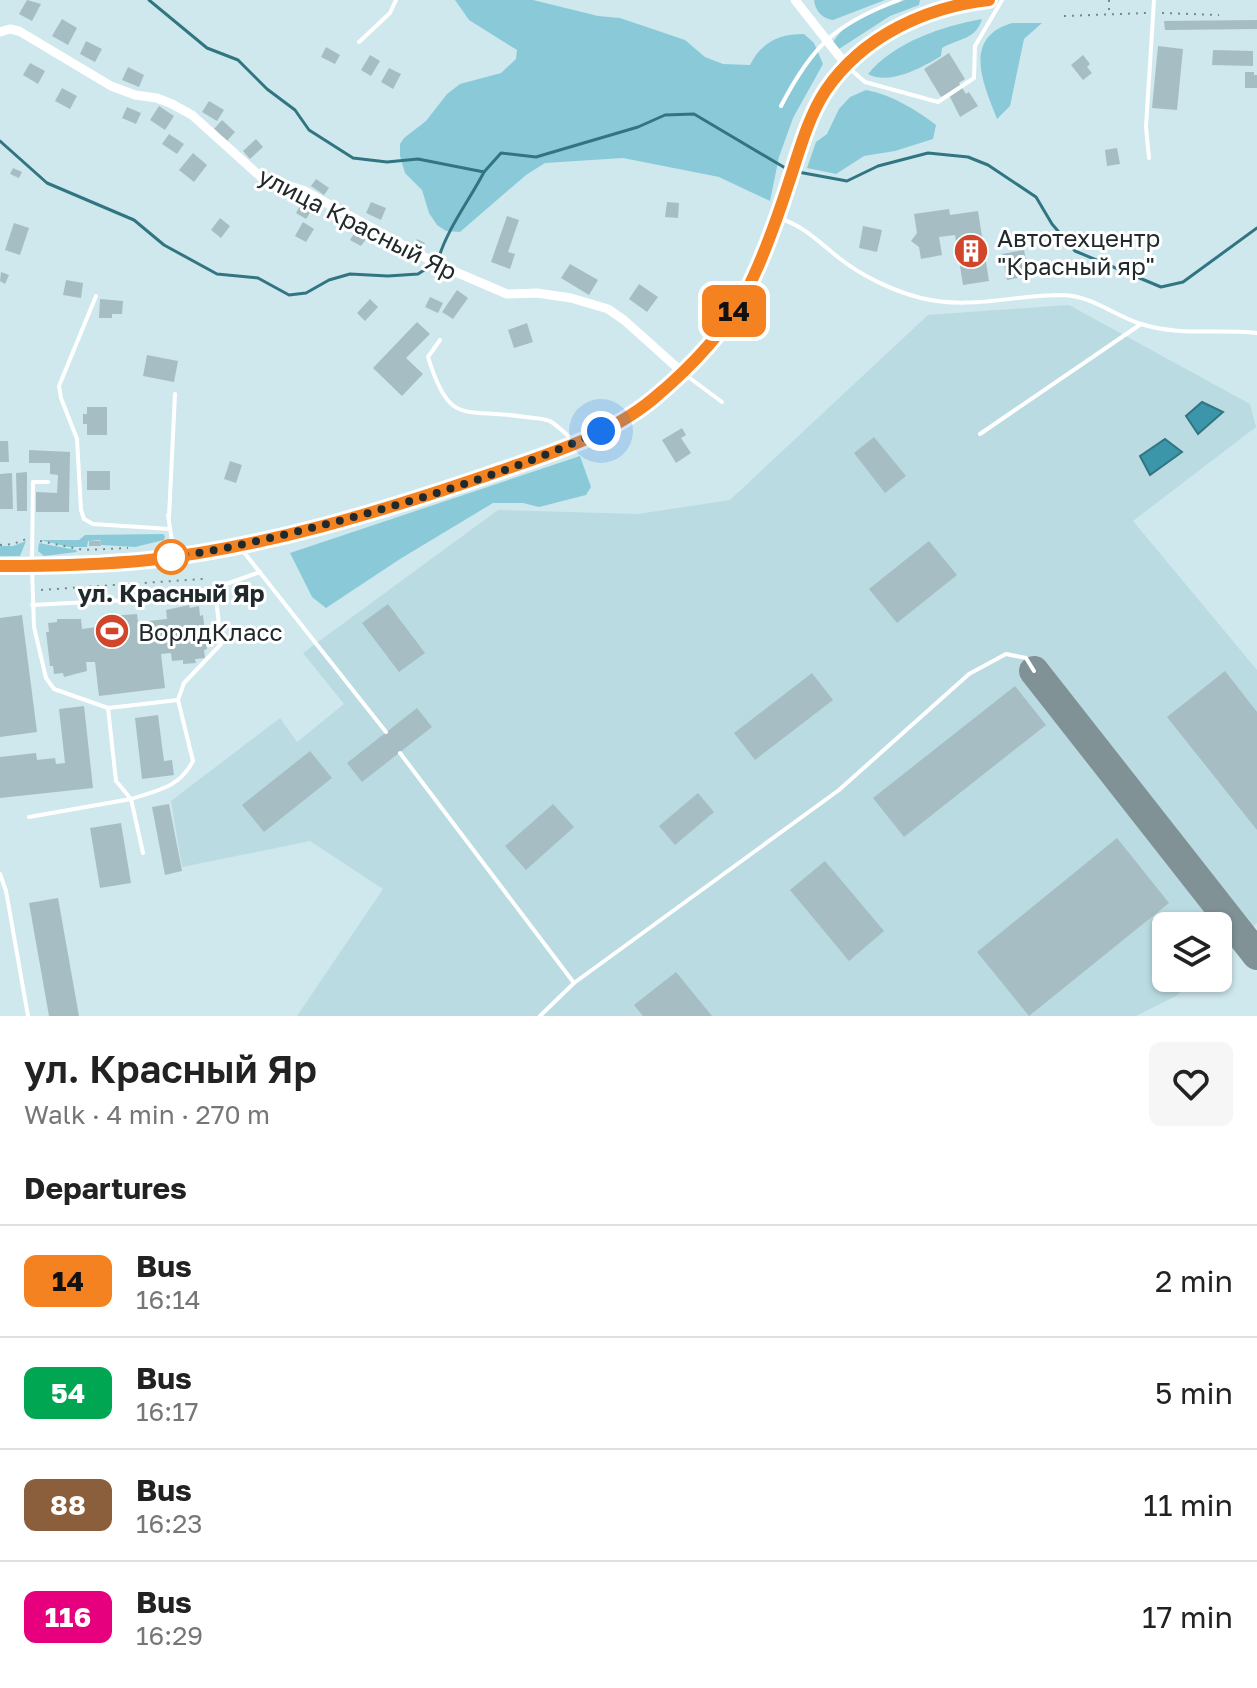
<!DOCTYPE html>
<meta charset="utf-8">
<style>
body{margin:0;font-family:"Golos Text",sans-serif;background:#f6f6f6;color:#222;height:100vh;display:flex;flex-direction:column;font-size:30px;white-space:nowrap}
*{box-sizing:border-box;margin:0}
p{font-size:26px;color:#767676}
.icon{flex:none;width:44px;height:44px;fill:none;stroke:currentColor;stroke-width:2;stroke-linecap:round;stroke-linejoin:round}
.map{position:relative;height:1016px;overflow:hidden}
.drawer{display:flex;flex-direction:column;background:#fff;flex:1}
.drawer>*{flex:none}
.badge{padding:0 16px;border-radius:12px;font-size:28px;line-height:52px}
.fabs{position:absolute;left:1152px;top:912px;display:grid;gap:16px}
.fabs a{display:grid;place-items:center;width:80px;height:80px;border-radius:12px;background:#fff;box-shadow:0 2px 6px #0004;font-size:40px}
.you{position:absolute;width:40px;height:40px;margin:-20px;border:6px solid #fff;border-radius:50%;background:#1a73e8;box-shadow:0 0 0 12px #1a73e833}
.map>.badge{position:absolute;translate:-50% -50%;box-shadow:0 0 0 4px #fff}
h2{padding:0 24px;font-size:30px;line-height:72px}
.round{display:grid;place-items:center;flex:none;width:84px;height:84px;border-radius:12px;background:#f6f6f6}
.headline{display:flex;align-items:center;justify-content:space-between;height:136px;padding:0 24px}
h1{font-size:38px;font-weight:600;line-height:60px}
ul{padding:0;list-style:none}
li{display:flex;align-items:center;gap:24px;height:112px;padding:0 24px;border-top:2px solid #e0e0e0}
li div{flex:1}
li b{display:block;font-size:30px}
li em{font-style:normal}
li .badge{min-width:88px;font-weight:700;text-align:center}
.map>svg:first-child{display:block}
.built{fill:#badbe2}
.green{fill:#8acad8}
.water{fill:#3a96a8;stroke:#327582;stroke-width:2}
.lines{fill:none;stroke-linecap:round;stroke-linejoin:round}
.stream{stroke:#327582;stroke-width:3}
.taxiway{stroke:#809296;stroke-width:30}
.building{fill:#a6bec3}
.path{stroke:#77888b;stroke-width:2;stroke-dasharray:2 6;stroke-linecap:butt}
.lane{stroke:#fff;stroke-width:4}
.street{stroke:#fff;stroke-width:9}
.primary{stroke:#94d6e3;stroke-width:14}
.line-casing{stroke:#fff;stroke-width:18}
.line{stroke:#f58220;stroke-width:12}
.walk{stroke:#20292b;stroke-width:8;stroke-dasharray:0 14.4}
.stop-dot{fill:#fff;stroke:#f58220;stroke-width:4}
.labels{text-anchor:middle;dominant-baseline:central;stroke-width:6;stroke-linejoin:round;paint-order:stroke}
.street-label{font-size:24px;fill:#20292b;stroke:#fff}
.poi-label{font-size:24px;fill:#20292b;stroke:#fff;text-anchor:start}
.stop-label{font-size:24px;font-weight:bold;fill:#20292b;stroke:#fff}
</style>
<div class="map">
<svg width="1257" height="1016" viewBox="0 0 1257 1016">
<rect width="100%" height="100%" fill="#cfe8ed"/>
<path class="built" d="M1069,305L1250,404L1256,427L1133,521L1257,670V923L1218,958V926H1166V978H1196L1176,996L1136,1016H297L383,889L310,841L182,867L171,801L280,718L297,742L344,704L303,653L498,510L638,514L730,500L928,315Z"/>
<g class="green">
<path d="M455,0H533L598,16L620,18L685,40L705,57L723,64L750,65C762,42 778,34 804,34L814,43L823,64L793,118L779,157L770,201L719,177L623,158L545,163L526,175L460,232L446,231L437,225L429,213L422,190L405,173L400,156V144L404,138L426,121L447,94L460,84L501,73L516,59L517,50L469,20Z"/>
<path d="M814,0H885L833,20C823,19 815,11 814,0Z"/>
<path d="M905,0H920L919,5L890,16L839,49L831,46C843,20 880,9 905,0Z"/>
<path d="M982,19C976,40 959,38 942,48L941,56C923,67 889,86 868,74C894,42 943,26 982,19Z"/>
<path d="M1012,23H1042L1024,39L1010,106L997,119C983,83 962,38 1012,23Z"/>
<path d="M866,90C892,95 915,109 936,125L933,139L895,151L864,156L836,174L807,168L816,142L827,134L839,109L850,97Z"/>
<path d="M580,456L591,487L586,495L539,507L523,503H493L400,559L326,608L312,597L290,553Z"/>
<path d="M163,534L165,536L164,540L135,547L101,545L100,540L88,541L87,547H69L40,540H79L85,535Z"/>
<path d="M26,541L20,556H0V546H13Z"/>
<path d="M39,543L76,550L77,552L44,556L38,551Z"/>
</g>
<g class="water">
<path d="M1202,402L1223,412L1198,434L1186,416Z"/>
<path d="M1165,439L1182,452L1150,475L1140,456Z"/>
</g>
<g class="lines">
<g class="stream">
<path d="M149,0L207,48L238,60L267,89L295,110L309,130L353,158L387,162L418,159L484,172L501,153L536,157L638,127L665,115L694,114L787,169"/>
<path d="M0,141L47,183L134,220L164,245L217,274L258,278L289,295L306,293L329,280L350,274L388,276L418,274L432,265"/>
<path d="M798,172L847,181L878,166L928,153L968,157L988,165L1036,197L1052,224L1075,251L1161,287L1183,282L1257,228"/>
<path d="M438,260C447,229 469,201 484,172"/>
</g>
<path class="taxiway" d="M1034,671L1257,955"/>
</g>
<g class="building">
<path d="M27,0L41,4L32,21L19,14Z"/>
<path d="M62,19L77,28L68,45L52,36Z"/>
<path d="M1257,20V29L1165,30L1164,21Z"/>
<path d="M86,41L102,49L95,62L80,54Z"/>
<path d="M1158,46L1183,49L1177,110L1152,108Z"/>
<path d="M326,47L340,55L335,64L321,57Z"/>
<path d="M1213,50L1253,51V66L1212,65Z"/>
<path d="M949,53L965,79L959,83L966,94L969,92L978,106L960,117L948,93L941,97L924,69Z"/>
<path d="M370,55L380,61L371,76L361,70Z"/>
<path d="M1083,55L1090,64L1087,67L1092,73L1083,80L1071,65Z"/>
<path d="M30,63L45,71L38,84L23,75Z"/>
<path d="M128,67L144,75L139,87L122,80Z"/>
<path d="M389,68L401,74L393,89L381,82Z"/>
<path d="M1245,72H1254V75H1257V88H1245Z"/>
<path d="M62,88L77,96L70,109L55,101Z"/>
<path d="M209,101L224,110L217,121L202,112Z"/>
<path d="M159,106L174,116L165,130L150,120Z"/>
<path d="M127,107L141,113L136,124L122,118Z"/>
<path d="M222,120L235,132L227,141L214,129Z"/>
<path d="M169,134L184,144L177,154L162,144Z"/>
<path d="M256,139L263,147L250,159L243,151Z"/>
<path d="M1117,148L1120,164L1107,166L1105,150Z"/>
<path d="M193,153L207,165L194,182L179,170Z"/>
<path d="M13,168L22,172L19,178L10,174Z"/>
<path d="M316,179L329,188L324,195L311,186Z"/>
<path d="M304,199L315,205L306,219L296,213Z"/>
<path d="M371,202L386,208L381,220L366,213Z"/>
<path d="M667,202L679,203L678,218L665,217Z"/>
<path d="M949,209L950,215L978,211L989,281L963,285L955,235L939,237L942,255L921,259L919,247L911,241L917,233L914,214Z"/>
<path d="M507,216L519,220L508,252L515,254L510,269L491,262Z"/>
<path d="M220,218L230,226L221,238L211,230Z"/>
<path d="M303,222L314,229L306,242L295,236Z"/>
<path d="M14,223L29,228L20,255L5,250Z"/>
<path d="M863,226L882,230L877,252L859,248Z"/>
<path d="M355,232L366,239L361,246L350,240Z"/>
<path d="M417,239L425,243L422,249L414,245Z"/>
<path d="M1024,250L1029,276L1007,280L1002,254Z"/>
<path d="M570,264L598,280L589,295L561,278Z"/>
<path d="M1,272L9,275L5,284L0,281Z"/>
<path d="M66,280L83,283L81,298L63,295Z"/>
<path d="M639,284L658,297L647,312L629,299Z"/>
<path d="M457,290L468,298L453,319L442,312Z"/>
<path d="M430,297L443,303L438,313L425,307Z"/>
<path d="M100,299L123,301L122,314H112V318H99Z"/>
<path d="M370,299L378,307L365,321L357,313Z"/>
<path d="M417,322L430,334L406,358L423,374L402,396L373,368Z"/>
<path d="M527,323L533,342L514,348L508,330Z"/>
<path d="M147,355L178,361L174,382L143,376Z"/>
<path d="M87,407H107V435H87V424H83V414H87Z"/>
<path d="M682,428L686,435L681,438L691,453L676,463L662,440Z"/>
<path d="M874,437L906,476L885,493L854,453Z"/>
<path d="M0,441H8L9,462H0Z"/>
<path d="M29,450L70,452L69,512H36V492L57,493L58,475L50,474V463H29Z"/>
<path d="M230,461L242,465L236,483L224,479Z"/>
<rect x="87" y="471" width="23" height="19"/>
<path d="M27,472V511H17L16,473Z"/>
<path d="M12,473L13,509H0V474Z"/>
<path d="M89,541H100L101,546H89Z"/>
<path d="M929,541L957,575L897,623L869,589Z"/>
<path d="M388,604L425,653L399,672L362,623Z"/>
<path d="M189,605L190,608L199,606L200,616L203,615L207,649L204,650L205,658L195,659L196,663L183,664V660L172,661L171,653L161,654L165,688L99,696L95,662H86L87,671L64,677L63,673L54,674L53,666H50L46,632H49L48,623L57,622V619H81L82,629L111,625L110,616L137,614L138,622L167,619L166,610Z"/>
<path d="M22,615L37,732L0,737V618Z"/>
<path d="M1225,671L1257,712V830L1167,717Z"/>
<path d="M812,673L833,700L755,760L734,733Z"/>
<path d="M1015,686L1046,725L904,837L873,798Z"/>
<path d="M84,706L93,788L0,798V757L36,753L37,760L55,758L56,764L65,763L59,709Z"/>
<path d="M417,708L432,727L362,782L347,763Z"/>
<path d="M158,715L164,761L172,760L174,775L142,779L135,718Z"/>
<path d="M310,751L332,778L264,832L242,805Z"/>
<path d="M698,793L714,812L675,845L659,826Z"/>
<path d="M169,804L182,871L165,875L152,807Z"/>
<path d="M553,804L574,827L526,870L505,846Z"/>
<path d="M121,823L131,883L100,888L90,828Z"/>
<path d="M1117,838L1169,903L1029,1016L977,952Z"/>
<path d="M825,861L884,931L849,961L790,890Z"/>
<path d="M58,898L79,1016H49L29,903Z"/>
<path d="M676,972L712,1016H643L634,1005Z"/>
</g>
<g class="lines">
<g class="path">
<path d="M1109,0V14"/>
<path d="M1162,13L1219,15"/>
<path d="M1064,16L1147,13"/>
<path d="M40,541L84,550L128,548"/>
<path d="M0,545L13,544L26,539"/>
<path d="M41,590L202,579L205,581"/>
</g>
<g class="lane">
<path d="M359,42L390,13L396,0"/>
<path d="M849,68L865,82L938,102L974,78L975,46L1002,0"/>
<path d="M781,106C812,46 835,24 899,0"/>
<path d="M1149,158L1146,127L1154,0"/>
<path d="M779,218C804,226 819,242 839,258C862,276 893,291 921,298C969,310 1014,295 1062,295C1093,296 1113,315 1141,324C1178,336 1219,329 1257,333"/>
<path d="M96,296L59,386L61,398L77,439L81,510L84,519L93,524L170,529"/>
<path d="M440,340L428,357C450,429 465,407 525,417C533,418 543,418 550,421C558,426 567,435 574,441"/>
<path d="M687,376L722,402"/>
<path d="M980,434L1141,324"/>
<path d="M168,515L174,554"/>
<path d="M169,517L175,394"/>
<path d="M243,551L386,732"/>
<path d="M32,561L33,482H48"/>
<path d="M32,569L34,627L46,678L54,689L108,708L178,700L193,761C179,788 158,790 131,799L143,853"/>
<path d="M32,605L147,599L215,588L260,572"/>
<path d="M178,700L184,683L221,644L215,588"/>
<path d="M400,753L574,983L540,1016"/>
<path d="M29,817L131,799L116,781L108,708"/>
<path d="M0,874L6,891L28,1016"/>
<path d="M574,983L839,790L969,674L1006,654L1026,658L1034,671"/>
</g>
<g class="street">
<path d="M795,0L847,66"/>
<path d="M0,32L10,29L19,31L111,86L135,95L157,98L172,104L192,115L262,178L303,190L437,264L507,294L537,293L571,298L608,309L624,320L682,372"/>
</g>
<path class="primary" d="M0,566C49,566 99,565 149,560C263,548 376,513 485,476C542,457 605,438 653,399C689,369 724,333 746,292C764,258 777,219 789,182C799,152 808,118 826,91C862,37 926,6 989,0"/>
</g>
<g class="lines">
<g class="line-casing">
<path id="line" d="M0,566C49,566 99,565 149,560C265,547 380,512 491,474C546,455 607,437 653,399C689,369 724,333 746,292C764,257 777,219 789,182C799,152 808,117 826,90C863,36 926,7 989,0"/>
</g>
<use href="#line" class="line"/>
<path class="walk" d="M171,557C224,550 276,537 327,524C420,500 513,471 601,431"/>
</g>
<defs>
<g id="building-disc" transform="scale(1.8)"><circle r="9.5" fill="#d1462b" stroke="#fff"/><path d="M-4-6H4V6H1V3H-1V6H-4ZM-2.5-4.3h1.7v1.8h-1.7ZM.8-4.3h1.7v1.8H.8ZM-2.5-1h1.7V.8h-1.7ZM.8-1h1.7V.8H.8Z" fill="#fff"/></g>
<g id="stadium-disc" transform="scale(1.8)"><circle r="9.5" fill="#d1462b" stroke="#fff"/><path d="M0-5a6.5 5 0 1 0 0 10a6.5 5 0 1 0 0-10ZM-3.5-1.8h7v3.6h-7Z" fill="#fff"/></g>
</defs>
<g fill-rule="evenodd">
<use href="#building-disc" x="971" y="251"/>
<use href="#stadium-disc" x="112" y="631"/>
</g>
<circle class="stop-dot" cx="171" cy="557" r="16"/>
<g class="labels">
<g class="street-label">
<text transform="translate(358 223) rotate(27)">улица Красный Яр</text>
</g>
<g class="poi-label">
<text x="997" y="237">Автотехцентр<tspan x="997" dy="28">"Красный яр"</tspan></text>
<text x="138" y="631">ВорлдКласс</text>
</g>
<g class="stop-label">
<text x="171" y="592">ул. Красный Яр</text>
</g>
</g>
</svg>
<div class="fabs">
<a><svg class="icon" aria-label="layers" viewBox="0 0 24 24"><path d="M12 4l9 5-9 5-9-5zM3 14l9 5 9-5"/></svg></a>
</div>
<div class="you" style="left:601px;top:431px"></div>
<b class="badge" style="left:734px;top:311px;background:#f58220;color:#111">14</b>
</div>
<section class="drawer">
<div class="headline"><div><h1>ул. Красный Яр</h1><p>Walk · 4 min · 270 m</p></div><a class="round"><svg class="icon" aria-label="heart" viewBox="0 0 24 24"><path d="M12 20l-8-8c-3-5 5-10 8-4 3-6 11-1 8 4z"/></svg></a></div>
<h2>Departures</h2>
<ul>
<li><span class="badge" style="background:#f58220;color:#111">14</span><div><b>Bus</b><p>16:14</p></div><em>2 min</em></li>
<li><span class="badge" style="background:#00a651;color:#fff">54</span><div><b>Bus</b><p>16:17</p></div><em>5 min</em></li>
<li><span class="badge" style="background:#8b5e3c;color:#fff">88</span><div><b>Bus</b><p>16:23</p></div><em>11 min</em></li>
<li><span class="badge" style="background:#e6007e;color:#fff">116</span><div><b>Bus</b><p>16:29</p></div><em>17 min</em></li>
</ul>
</section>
